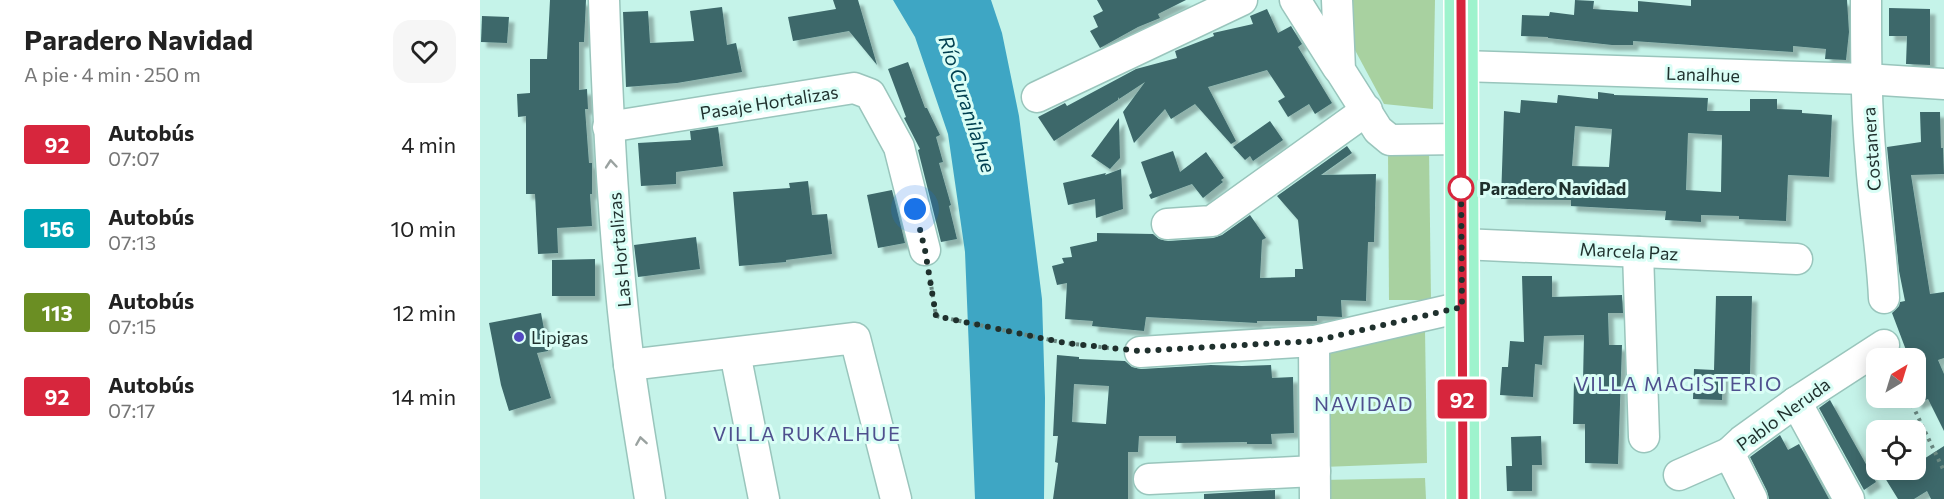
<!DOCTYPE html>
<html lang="es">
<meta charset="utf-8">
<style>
body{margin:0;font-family:Commissioner,sans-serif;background:#f6f6f6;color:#222;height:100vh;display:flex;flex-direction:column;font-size:22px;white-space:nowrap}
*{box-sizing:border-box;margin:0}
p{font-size:20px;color:#767676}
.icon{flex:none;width:33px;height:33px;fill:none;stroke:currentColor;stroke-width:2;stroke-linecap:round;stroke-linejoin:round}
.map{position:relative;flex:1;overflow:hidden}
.details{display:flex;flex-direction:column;background:#fff;width:480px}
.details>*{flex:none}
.badge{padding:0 12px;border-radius:4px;font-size:21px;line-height:39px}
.needle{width:39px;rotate:38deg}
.controls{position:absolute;left:1386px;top:348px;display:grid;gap:12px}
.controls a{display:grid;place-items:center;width:60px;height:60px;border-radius:12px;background:#fff;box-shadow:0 3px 15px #0003;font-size:30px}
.you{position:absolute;width:30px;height:30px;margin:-15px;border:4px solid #fff;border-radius:50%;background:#1a73e8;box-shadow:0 0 0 9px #1a73e833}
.map>.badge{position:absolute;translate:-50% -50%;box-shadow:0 0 0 3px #fff}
.round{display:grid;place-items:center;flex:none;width:63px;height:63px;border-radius:18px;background:#f6f6f6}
.headline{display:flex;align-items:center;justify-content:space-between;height:102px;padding:0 24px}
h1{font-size:28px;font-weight:700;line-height:45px}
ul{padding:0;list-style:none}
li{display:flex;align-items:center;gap:18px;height:84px;padding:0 24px}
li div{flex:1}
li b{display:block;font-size:22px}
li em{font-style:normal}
li .badge{min-width:66px;font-weight:700;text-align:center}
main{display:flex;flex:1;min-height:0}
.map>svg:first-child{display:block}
.green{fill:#a8d1a0}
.water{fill:#3ea6c4}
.building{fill:#3d686a;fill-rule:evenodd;filter:url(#shadow)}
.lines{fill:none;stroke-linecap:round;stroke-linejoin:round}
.minor-casing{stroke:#99c5bc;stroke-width:33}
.major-casing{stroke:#fff;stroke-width:36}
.path{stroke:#6b8a83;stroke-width:4;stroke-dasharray:3 4.5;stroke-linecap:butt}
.minor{stroke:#fff;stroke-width:30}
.major{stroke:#9ef3cd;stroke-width:33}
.oneway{stroke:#9aa2a0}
.line-casing{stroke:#fff;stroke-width:14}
.line{stroke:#d7263d;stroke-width:9}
.walk{stroke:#1f302d;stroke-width:6;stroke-dasharray:0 10.8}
.stop-dot{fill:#fff;stroke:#d7263d;stroke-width:3}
.poi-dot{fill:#5449c1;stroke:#dafef6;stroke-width:2}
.labels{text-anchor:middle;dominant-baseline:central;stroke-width:6;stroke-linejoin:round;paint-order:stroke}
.street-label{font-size:18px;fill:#1f302d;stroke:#dafef6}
.stop-label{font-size:18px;font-weight:bold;fill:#1f302d;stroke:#dafef6;text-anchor:start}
.poi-label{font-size:18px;fill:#1f302d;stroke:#dafef6;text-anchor:start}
.water-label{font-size:20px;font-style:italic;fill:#003f4f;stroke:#dafef6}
.neighbourhood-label{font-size:20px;letter-spacing:1.5px;fill:#4f508e;stroke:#dafef6}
</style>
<main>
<section class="details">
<div class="headline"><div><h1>Paradero Navidad</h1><p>A pie · 4 min · 250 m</p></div><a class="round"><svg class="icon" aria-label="heart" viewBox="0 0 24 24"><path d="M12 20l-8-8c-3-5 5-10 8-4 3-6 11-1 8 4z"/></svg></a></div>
<ul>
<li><span class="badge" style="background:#d7263d;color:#fff">92</span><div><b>Autobús</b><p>07:07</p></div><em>4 min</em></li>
<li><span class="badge" style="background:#00a3b4;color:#fff">156</span><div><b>Autobús</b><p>07:13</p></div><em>10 min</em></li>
<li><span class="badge" style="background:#6b8e23;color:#fff">113</span><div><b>Autobús</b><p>07:15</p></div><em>12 min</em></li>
<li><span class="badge" style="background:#d7263d;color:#fff">92</span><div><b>Autobús</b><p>07:17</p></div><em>14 min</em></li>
</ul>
</section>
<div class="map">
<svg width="1464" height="499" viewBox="0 0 1464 499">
<defs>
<filter id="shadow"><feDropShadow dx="5.5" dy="5.5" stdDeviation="1.5" flood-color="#0004"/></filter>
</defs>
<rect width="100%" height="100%" fill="#c5f3e9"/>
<g class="green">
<path d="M869,0H955L953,109L904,104L869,39Z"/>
<path d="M949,149L951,300H909L908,150Z"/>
<path d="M945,329L947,463L843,467L838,353Z"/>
<path d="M945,478L946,499H842V480Z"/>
</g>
<path class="water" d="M413,0H511L522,33L539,116L562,299L565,398L564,499H495L485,252L468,134L435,37Z"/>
<g class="building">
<path d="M70,0H106L104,42H99V90L107,89L108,109H105L109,163H112V194H110L112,226L77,228L78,253L58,254L55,194H46V116L38,117L37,94L50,93V59H67Z"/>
<path d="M353,0H378L397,65L369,31L313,41L308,17L356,9Z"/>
<path d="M617,0H706L678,14L680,18L658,27L620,48L610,31L618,27L613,16L623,11Z"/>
<path d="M1095,0L1114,1L1113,9L1158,12V1L1211,6V0H1367L1369,32L1366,60L1345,59L1346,49L1313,46V52L1153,41V45H1132L1068,38V37L1041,36L1042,15L1069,16L1070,12L1094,15Z"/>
<path d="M242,7L247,45L256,43L262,72L197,83L146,87L143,12L168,11L170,43L214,41L210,11Z"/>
<path d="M1409,8L1450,9V65L1426,64L1427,36H1409Z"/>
<path d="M787,9L798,33L811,26L822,44L818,47L852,103L835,114L829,104L808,117L798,101L805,97L787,70L728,87L756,141L751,144L715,104L691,119L685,109L654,143L643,112L665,82L639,99L638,97V100L574,141L558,117L585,103L587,106L656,69L697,58L695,51L734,36L733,33L773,24L770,16Z"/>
<path d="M2,16L29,17L27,43L1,42Z"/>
<path d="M428,62L445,108H447L460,135L456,137L463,162L459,163L471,205L469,206L477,239L461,242L438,150L440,149L424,118L426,117L408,69Z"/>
<path d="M1118,92L1134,94V95L1228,98L1227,111H1270V99H1297V109L1322,110V113L1352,115L1349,177L1308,175L1306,221L1259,219V216L1221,215V222L1185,220L1186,211L1091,206V200L1021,199L1024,111L1040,113L1041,100L1077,103L1078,95L1118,99ZM1095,126L1132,129L1129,167L1092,166ZM1208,133L1242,135L1241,192L1206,190Z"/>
<path d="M1440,112H1460L1461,148H1463L1464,174L1431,175L1450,294L1464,292V358L1458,360L1464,374V431L1448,399L1436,404V358H1429L1412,313L1419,306L1420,302L1425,301L1419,271L1407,147L1441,142Z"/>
<path d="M639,118L640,158L630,169L611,156Z"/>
<path d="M790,121L803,140L773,161L770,156L765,160L753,147Z"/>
<path d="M238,127L243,166L196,172V184L161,186L158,143L211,140L210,131Z"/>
<path d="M867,146L872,153L841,175L896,174L894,242H888L886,301L861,300L862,317L837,316V321H777V323L666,317L664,331L612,326L613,321L585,319L587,283L577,285L572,266L584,263L582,258L592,257L590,247L617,241V233L673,234L679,239L688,241L733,238L742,235L770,215L786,238L782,240L780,278L815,277V269H823L818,220L797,196Z"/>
<path d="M693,151L700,172L726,152L744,178L741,180L743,182L723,198L712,184L671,199L669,195L672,193L661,162Z"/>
<path d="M641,169L643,209L616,218L615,199L588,205L583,183L626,173L625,175Z"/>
<path d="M328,181L332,215L347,214L352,254L306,260V262L259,266L253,192L310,188L309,183Z"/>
<path d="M412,190L425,243L398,248L387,195Z"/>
<path d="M216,237L220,269L158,277L154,245Z"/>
<path d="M115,259V296H72V260Z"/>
<path d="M1042,276H1072V297L1142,295L1143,313H1128L1129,345H1142L1138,464L1105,463V424H1093L1094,381H1103L1104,335L1064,336L1062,365L1055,364L1053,397L1020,395L1022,367H1028L1030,341L1044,342Z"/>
<path d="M1236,296H1272L1270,375L1243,374L1242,400L1213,399L1214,369L1234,370Z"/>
<path d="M61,313L68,351L57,353L71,398L29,411L21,385L9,323Z"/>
<path d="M577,355L599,357V359L645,361L652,367L661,369L731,365L762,366L791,365L792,378L813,377L814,433L791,434L792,444H767V442L696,443V436H659L658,452H648V499H573L578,463L575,462L578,436H573ZM594,384L629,386L626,424L592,422Z"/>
<path d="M1350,400L1396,482L1384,490L1339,408Z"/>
<path d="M1300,435L1308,450L1319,444L1349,499H1289L1287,491L1270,457Z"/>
<path d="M1061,436L1062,465H1052V491H1027L1026,466H1032L1031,437Z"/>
<path d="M1464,446V499H1451L1447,491L1434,499H1418L1405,478L1422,470H1436V464Z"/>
<path d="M795,490V499H724V494Z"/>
</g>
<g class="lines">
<g class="minor-casing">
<g id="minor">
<path d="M124,0C128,121 134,243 149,364C155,409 163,454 170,499"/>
<path d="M815,0L858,68"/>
<path d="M857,0L860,70L898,130L910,140L981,139"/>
<path d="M1386,0C1386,54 1386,107 1391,161C1394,207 1402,252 1404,298"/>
<path d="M981,66L1386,79L1464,84"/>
<path d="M557,97L762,0"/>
<path d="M128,127L374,88L390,94L419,147L445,250"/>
<path d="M687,224L732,221L887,110"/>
<path d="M982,244L1317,259"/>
<path d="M1158,252L1164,437"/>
<path d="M834,341L835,499"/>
<path d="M660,352L834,341L982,307"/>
<path d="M255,353L284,499"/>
<path d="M149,365L375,338L416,499"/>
<path d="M1316,402L1369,499"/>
<path d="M1249,453L1272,499"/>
<path d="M1199,475L1249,453L1262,441L1316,402L1404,345"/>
<path d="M669,479L835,471"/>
</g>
</g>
<g class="major-casing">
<path id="major" d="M981,0L983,499"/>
</g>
<g class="path">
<path d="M449,272L456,316L585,343L638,349"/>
<path d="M1429,398L1464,471"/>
</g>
<use href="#minor" class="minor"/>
<use href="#major" class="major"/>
</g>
<defs><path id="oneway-chevron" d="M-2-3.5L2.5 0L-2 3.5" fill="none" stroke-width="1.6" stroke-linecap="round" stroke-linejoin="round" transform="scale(1.5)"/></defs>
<g class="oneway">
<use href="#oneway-chevron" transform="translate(131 164) rotate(-95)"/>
<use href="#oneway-chevron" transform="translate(161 441) rotate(-99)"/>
</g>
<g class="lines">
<g class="line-casing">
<path id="line" d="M981,0L983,499"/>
</g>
<use href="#line" class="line"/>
<path class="walk" d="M435,209L445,250L456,316L585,343L660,351L834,341L982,307L981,181V188"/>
</g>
<circle class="stop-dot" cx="981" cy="188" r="12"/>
<circle class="poi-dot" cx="39" cy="337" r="6"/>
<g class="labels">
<g class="street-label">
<text transform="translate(1223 74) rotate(2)">Lanalhue</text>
<text transform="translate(289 102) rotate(-9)">Pasaje Hortalizas</text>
<text transform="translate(1391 149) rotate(-94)">Costanera</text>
<text transform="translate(139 250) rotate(-95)">Las Hortalizas</text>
<text transform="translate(1149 251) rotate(3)">Marcela Paz</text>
<text transform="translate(1303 414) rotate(-36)">Pablo Neruda</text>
</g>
<g class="stop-label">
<text x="999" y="188">Paradero Navidad</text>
</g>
<g class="poi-label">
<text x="51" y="337">Lipigas</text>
</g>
<g class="water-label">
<text transform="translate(488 104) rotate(72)">Río Curanilahue</text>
</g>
<g class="neighbourhood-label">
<text x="1199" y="383">VILLA MAGISTERIO</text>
<text x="884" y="403">NAVIDAD</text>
<text x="327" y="433">VILLA RUKALHUE</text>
</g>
</g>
</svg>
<div class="controls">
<a><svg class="needle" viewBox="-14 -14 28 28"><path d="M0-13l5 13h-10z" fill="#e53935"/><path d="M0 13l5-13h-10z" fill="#767676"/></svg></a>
<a><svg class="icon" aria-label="locate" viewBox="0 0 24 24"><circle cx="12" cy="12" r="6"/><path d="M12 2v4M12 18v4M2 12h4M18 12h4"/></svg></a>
</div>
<div class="you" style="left:435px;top:209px"></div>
<b class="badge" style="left:982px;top:399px;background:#d7263d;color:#fff">92</b>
</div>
</main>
